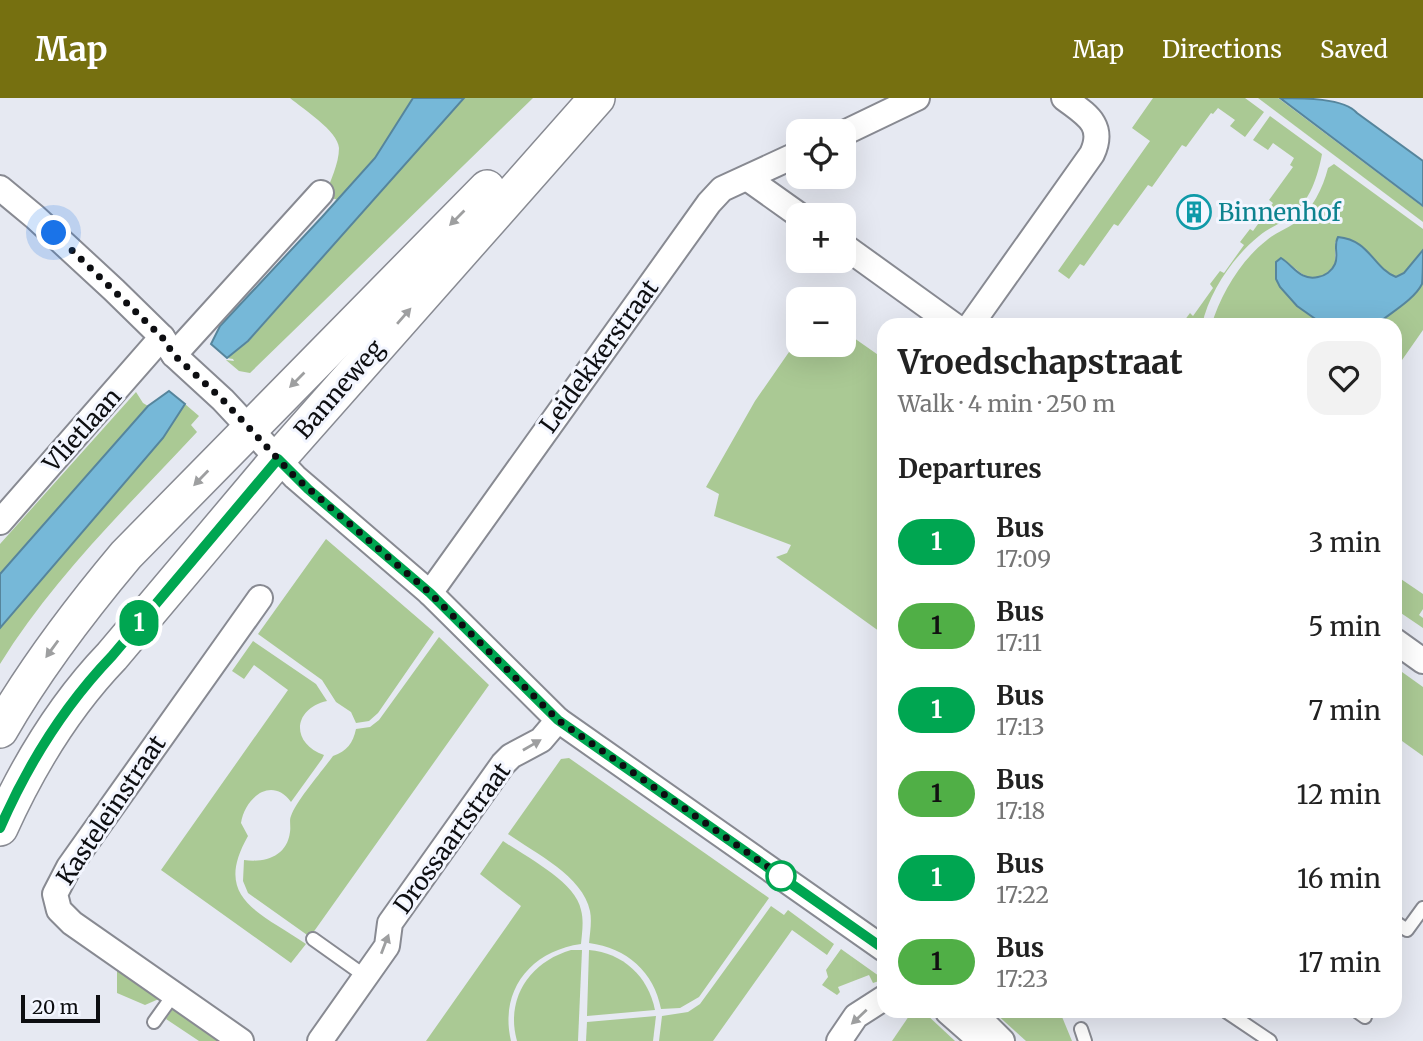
<!DOCTYPE html>
<meta charset="utf-8">
<style>
body{margin:0;font-family:Merriweather,serif;background:#f2f2f2;color:#222;height:100vh;display:flex;flex-direction:column;font-size:26px;white-space:nowrap}
*{box-sizing:border-box;margin:0}
p{font-size:23px;color:#767676}
.icon{flex:none;width:38px;height:38px;fill:none;stroke:currentColor;stroke-width:2;stroke-linecap:round;stroke-linejoin:round}
.map{position:relative;flex:1;overflow:hidden}
.panel{position:absolute;left:877px;top:220px;width:525px;height:700px;display:flex;flex-direction:column;background:#fff;border-radius:21px;box-shadow:0 7px 28px #0002}
.panel>*{flex:none}
.badge{padding:0 14px;border-radius:23px;font-size:24px;line-height:46px}
.buttons{position:absolute;left:786px;top:21px;display:grid;gap:14px}
.buttons a{display:grid;place-items:center;width:70px;height:70px;border-radius:14px;background:#fff;box-shadow:0 7px 28px #0002;font-size:35px}
.scale{position:absolute;left:21px;bottom:18px;width:79px;box-sizing:border-box;padding-left:7px;border:4px solid #0d0e11;border-top:0;font-size:19px;line-height:24px;white-space:nowrap;color:#0d0e11;-webkit-text-stroke:5px #f3f6ff;paint-order:stroke}
.you{position:absolute;width:35px;height:35px;margin:-18px;border:5px solid #fff;border-radius:50%;background:#1a73e8;box-shadow:0 0 0 10px #1a73e833}
.map>.badge{position:absolute;translate:-50% -50%;box-shadow:0 0 0 4px #fff}
h2{padding:0 21px;font-size:26px;line-height:63px}
.round{display:grid;place-items:center;flex:none;width:74px;height:74px;border-radius:21px;background:#f2f2f2}
.overview{display:flex;align-items:center;justify-content:space-between;height:119px;padding:0 21px}
h1{font-size:33px;font-weight:700;line-height:52px}
ul{padding:0;list-style:none}
li{display:flex;align-items:center;gap:21px;height:84px;padding:0 21px}
li div{flex:1}
li b{display:block;font-size:26px}
li em{font-style:normal}
li .badge{min-width:77px;font-weight:700;text-align:center}
header{display:flex;align-items:center;gap:42px;box-sizing:border-box;height:98px;padding:0 35px;background:#767010;color:#fff}
header strong{font-size:33px}
nav{display:flex;gap:38px;margin-inline-start:auto;font-size:24px}
.map>svg:first-child{display:block}
.green{fill:#aac994}
.water{fill:#76b8d8;stroke:#56859c;stroke-width:2}
.lines{fill:none;stroke-linecap:round;stroke-linejoin:round}
.lane-casing{stroke:#888a92;stroke-width:16}
.street-casing{stroke:#888a92;stroke-width:28}
.secondary-casing{stroke:#888a92;stroke-width:38}
.lane{stroke:#fff;stroke-width:12}
.street{stroke:#fff;stroke-width:24}
.secondary{stroke:#fff;stroke-width:35}
.oneway{fill:#9e9fa0}
.line-casing{stroke:#fff;stroke-width:16}
.line{stroke:#00a651;stroke-width:10}
.walk{stroke:#0d0e11;stroke-width:7;stroke-dasharray:0 12.6}
.stop-dot{fill:#fff;stroke:#00a651;stroke-width:3.5}
.labels{text-anchor:middle;dominant-baseline:central;stroke-width:6;stroke-linejoin:round;paint-order:stroke}
.culture-label{font-size:24px;fill:#0d838f;stroke:#f3f6ff;text-anchor:start}
.street-label{font-size:24px;fill:#0d0e11;stroke:#f3f6ff}
</style>
<header>
<strong>Map</strong>
<nav><a>Map</a><a>Directions</a><a>Saved</a></nav>
</header>
<div class="map">
<svg width="1423" height="943" viewBox="0 0 1423 943">
<rect width="100%" height="100%" fill="#e6e9f2"/>
<g class="green">
<path d="M290,0H413L375,60L338,102L325,98C330,83 339,66 339,50C338,33 303,11 290,0Z"/>
<path d="M464,0H533L250,275L239,273L226,262L234,263L233,261L227,260L248,244Z"/>
<path d="M1153,0H1245L1264,14L1245,39L1230,28L1235,22L1218,10L1213,16L1211,15L1186,49L1182,47L1152,89L1148,87L1118,128L1114,126L1084,168L1080,166L1069,181L1058,173L1150,43L1132,30Z"/>
<path d="M1258,0H1278L1423,109V124Z"/>
<path d="M1270,18L1322,56C1318,78 1310,103 1291,118C1281,125 1269,130 1259,138C1233,159 1209,194 1202,227H1181L1190,215L1193,218L1213,190L1210,186L1220,173L1224,175L1244,147L1240,144L1250,131L1253,133L1273,105L1269,102L1293,69L1290,67L1294,60L1273,45L1268,52L1253,42Z"/>
<path d="M1334,66L1423,131V152L1404,175L1396,179C1373,170 1370,142 1338,140L1335,145V166C1311,196 1302,172 1281,160L1280,189L1297,208L1324,227L1211,228C1221,196 1240,163 1267,142C1275,135 1286,131 1295,125C1312,112 1323,90 1328,70Z"/>
<path d="M1423,184V232L1395,272V228H1376L1408,202Z"/>
<path d="M844,233L884,261L883,536L776,459L787,455L791,447L714,418L719,396L706,389L755,303L798,241V247H844Z"/>
<path d="M136,294L143,305L148,308L0,476V446Z"/>
<path d="M185,306L199,318L191,327L197,334C128,408 53,480 0,566V530L163,340Z"/>
<path d="M326,441L434,534L378,615L369,623L356,625L351,614L336,604L322,582L258,536Z"/>
<path d="M1395,477L1423,496V511L1419,517L1423,520V530L1395,511Z"/>
<path d="M439,539L489,587L310,839L248,795L243,783L244,762C266,765 287,758 290,734C291,728 289,722 291,718C296,703 323,672 333,658C347,653 353,645 356,631L370,629L379,622Z"/>
<path d="M253,543L316,586L327,603C292,611 291,646 324,657L322,661L291,704C272,678 245,699 241,725L248,738C212,801 260,814 306,846L291,865L161,772L288,592L254,567L244,581L232,573Z"/>
<path d="M1395,569L1423,589V658L1395,638Z"/>
<path d="M569,660L769,800L699,899L680,910L661,911C654,874 627,850 589,845C590,835 592,823 590,813C583,778 535,755 508,736L561,661Z"/>
<path d="M503,743C526,759 576,784 581,812C584,823 582,835 581,846C531,853 499,892 511,943H426L521,808L480,776Z"/>
<path d="M771,808L784,817L788,812L834,846L827,857L792,832L713,943H659L662,918L688,914L700,906Z"/>
<path d="M841,851L879,878V883L873,885L869,877L838,889L840,894L837,897L822,887L828,879L826,872Z"/>
<path d="M571,852H582L578,943H517C505,900 530,864 571,852Z"/>
<path d="M589,852C623,855 648,878 655,912L587,918Z"/>
<path d="M117,873H123L161,900L145,907L117,895Z"/>
<path d="M174,909L222,943H199L166,921Z"/>
<path d="M916,914L925,915L955,943H892L909,918Z"/>
<path d="M994,914H1060L1072,943H1026Z"/>
<path d="M656,918L653,943H586L587,924Z"/>
</g>
<g class="water">
<path d="M413,0H464L248,243L227,260L211,246L220,228L322,119L375,60Z"/>
<path d="M1280,0C1303,0 1344,0 1357,15L1423,63V108Z"/>
<path d="M1338,139C1370,142 1373,170 1396,179L1404,175L1423,152C1423,161 1423,177 1422,186C1414,202 1390,215 1376,227H1324L1297,208L1280,189L1276,181V164L1281,160C1294,168 1300,183 1318,179C1325,178 1332,173 1335,166C1339,157 1333,148 1338,139Z"/>
<path d="M169,293L185,306L163,340L0,530V476L148,308Z"/>
</g>
<g class="lines">
<g class="lane-casing">
<g id="lane">
<path d="M1395,824L1407,832L1423,810"/>
<path d="M313,841L365,878"/>
<path d="M1227,914L1270,943"/>
<path d="M1358,914L1365,919"/>
<path d="M154,924L174,896"/>
<path d="M1081,931L1085,943"/>
</g>
</g>
<g class="street-casing">
<g id="street">
<path d="M844,35L917,0"/>
<path d="M747,80L799,117"/>
<path d="M0,90L35,119L114,192L162,239L174,257L223,302L295,379L430,495L558,622L884,851"/>
<path d="M844,148L955,228"/>
<path d="M970,228L1092,56C1106,26 1085,16 1064,0"/>
<path d="M174,257L321,95"/>
<path d="M0,424L162,239"/>
<path d="M430,495L709,105L722,91L798,56"/>
<path d="M1395,543L1423,563"/>
<path d="M948,914L981,943"/>
<path d="M973,914L1002,943"/>
<path d="M241,943L72,825L59,812L55,796L69,769L260,500"/>
<path d="M320,943L387,848L390,825L503,666L511,658L541,642L558,622"/>
<path d="M839,943L856,918L884,900"/>
</g>
</g>
<g class="secondary-casing">
<g id="secondary">
<path d="M0,632C36,569 79,513 126,457L487,90"/>
<path d="M0,730C28,668 65,607 112,558L278,361L597,0"/>
</g>
</g>
<use href="#lane" class="lane"/>
<use href="#street" class="street"/>
<use href="#secondary" class="secondary"/>
</g>
<defs><path id="oneway-solid" d="M-6-.8H1V-3.2L6.5 0L1 3.2V.8H-6Z" transform="scale(1.75)"/></defs>
<g class="oneway">
<use href="#oneway-solid" transform="translate(457 120) rotate(135)"/>
<use href="#oneway-solid" transform="translate(404 218) rotate(-49)"/>
<use href="#oneway-solid" transform="translate(297 282) rotate(135)"/>
<use href="#oneway-solid" transform="translate(201 380) rotate(134)"/>
<use href="#oneway-solid" transform="translate(52 551) rotate(126)"/>
<use href="#oneway-solid" transform="translate(532 647) rotate(-30)"/>
<use href="#oneway-solid" transform="translate(385 846) rotate(-69)"/>
<use href="#oneway-solid" transform="translate(859 919) rotate(137)"/>
</g>
<g class="lines">
<g class="line-casing">
<path id="line" d="M0,730C27,668 65,607 112,558L278,361L308,391L430,495L558,622L884,851"/>
</g>
<use href="#line" class="line"/>
<path class="walk" d="M54,135L162,239L174,257L223,302L295,379L430,495L558,622L781,778"/>
</g>
<defs>
<g id="building-ring" transform="scale(1.75)"><circle r="9.5" fill="#f3f6ff" stroke="#0f9aa8" stroke-width="1.5"/><path d="M-4-6H4V6H1V3H-1V6H-4ZM-2.5-4.3h1.7v1.8h-1.7ZM.8-4.3h1.7v1.8H.8ZM-2.5-1h1.7V.8h-1.7ZM.8-1h1.7V.8H.8Z" fill="#0f9aa8"/></g>
</defs>
<g fill-rule="evenodd">
<use href="#building-ring" x="1194" y="114"/>
</g>
<circle class="stop-dot" cx="781" cy="778" r="14"/>
<g class="labels">
<g class="culture-label">
<text x="1218" y="114">Binnenhof</text>
</g>
<g class="street-label">
<text transform="translate(599 258) rotate(-54)">Leidekkerstraat</text>
<text transform="translate(339 291) rotate(-49)">Banneweg</text>
<text transform="translate(82 332) rotate(-48)">Vlietlaan</text>
<text transform="translate(111 712) rotate(-56)">Kasteleinstraat</text>
<text transform="translate(452 740) rotate(-54)">Drossaartstraat</text>
</g>
</g>
</svg>
<div class="buttons">
<a><svg class="icon" aria-label="locate" viewBox="0 0 24 24"><circle cx="12" cy="12" r="6"/><path d="M12 2v4M12 18v4M2 12h4M18 12h4"/></svg></a>
<a>+</a>
<a>−</a>
</div>
<div class="scale">20 m</div>
<div class="you" style="left:54px;top:135px"></div>
<b class="badge" style="left:139px;top:525px;background:#00a651;color:#fff">1</b>
<section class="panel">
<div class="overview"><div><h1>Vroedschapstraat</h1><p>Walk · 4 min · 250 m</p></div><a class="round"><svg class="icon" aria-label="heart" viewBox="0 0 24 24"><path d="M12 20l-8-8c-3-5 5-10 8-4 3-6 11-1 8 4z"/></svg></a></div>
<h2>Departures</h2>
<ul>
<li><span class="badge" style="background:#00a651;color:#fff">1</span><div><b>Bus</b><p>17:09</p></div><em>3 min</em></li>
<li><span class="badge" style="background:#50af46;color:#111">1</span><div><b>Bus</b><p>17:11</p></div><em>5 min</em></li>
<li><span class="badge" style="background:#00a651;color:#fff">1</span><div><b>Bus</b><p>17:13</p></div><em>7 min</em></li>
<li><span class="badge" style="background:#50af46;color:#111">1</span><div><b>Bus</b><p>17:18</p></div><em>12 min</em></li>
<li><span class="badge" style="background:#00a651;color:#fff">1</span><div><b>Bus</b><p>17:22</p></div><em>16 min</em></li>
<li><span class="badge" style="background:#50af46;color:#111">1</span><div><b>Bus</b><p>17:23</p></div><em>17 min</em></li>
</ul>
</section>
</div>
